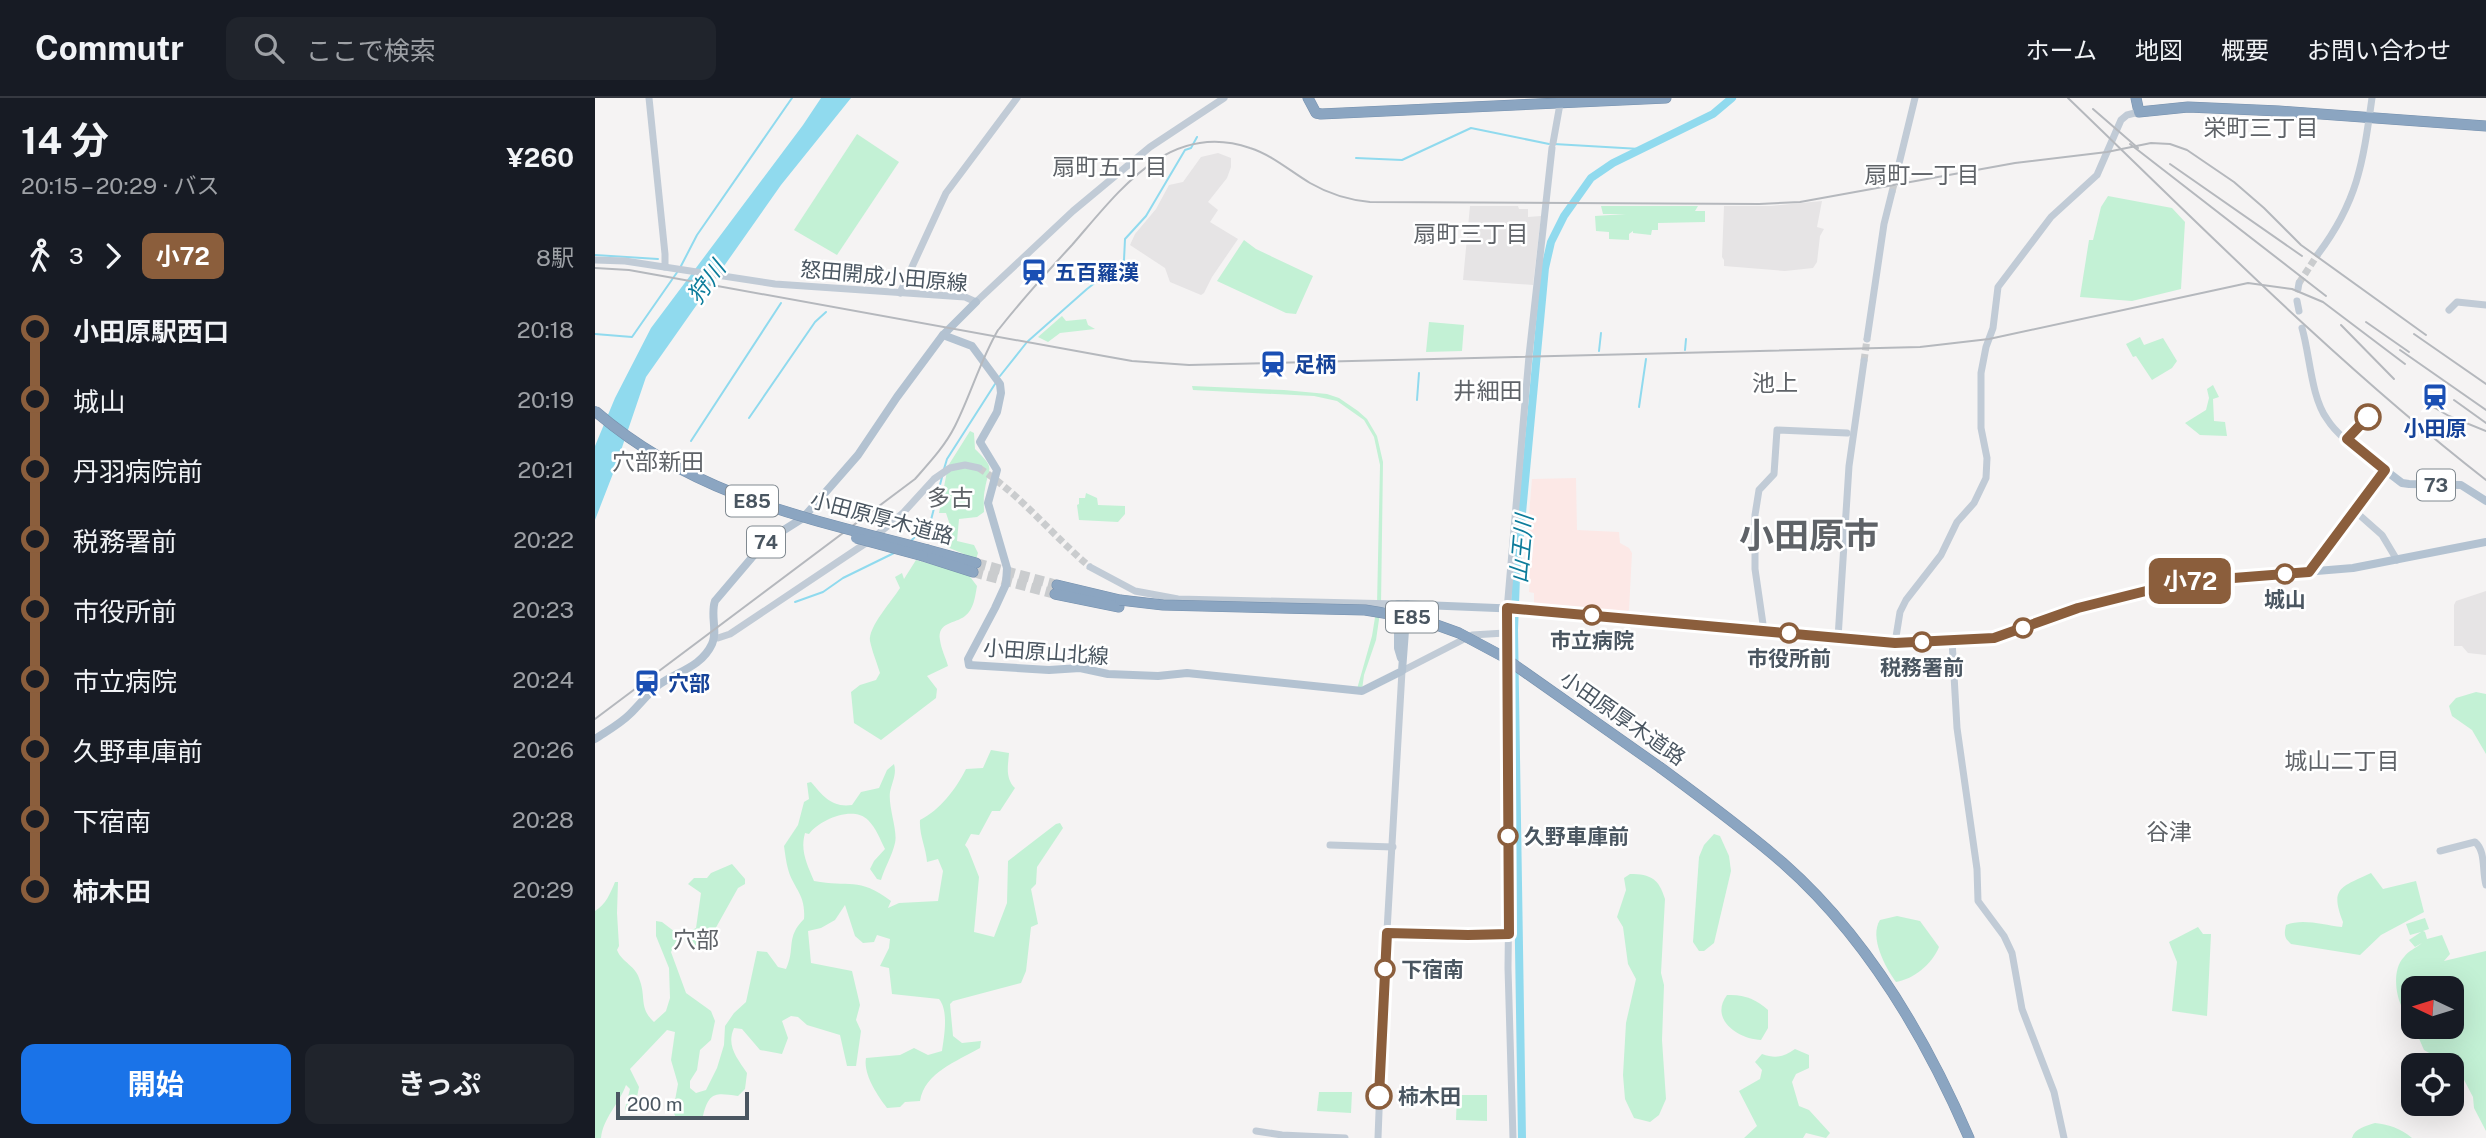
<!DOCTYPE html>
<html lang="ja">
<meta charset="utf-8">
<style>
body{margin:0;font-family:"Public Sans","Noto Sans JP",sans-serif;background:#20242c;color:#f1f3f6;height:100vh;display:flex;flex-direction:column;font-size:26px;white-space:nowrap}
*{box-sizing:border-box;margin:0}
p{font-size:23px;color:#9ea1a6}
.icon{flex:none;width:38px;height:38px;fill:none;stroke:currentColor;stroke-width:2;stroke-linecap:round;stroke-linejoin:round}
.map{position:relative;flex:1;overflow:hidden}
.details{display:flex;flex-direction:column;background:#171b24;width:595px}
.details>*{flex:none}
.badge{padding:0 14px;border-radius:10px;font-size:24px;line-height:46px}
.needle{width:46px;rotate:274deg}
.fabs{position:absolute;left:1806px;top:878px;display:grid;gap:14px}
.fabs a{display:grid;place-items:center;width:63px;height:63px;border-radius:14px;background:#171b24;box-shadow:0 7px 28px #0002;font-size:35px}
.scale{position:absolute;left:21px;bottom:18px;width:133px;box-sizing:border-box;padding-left:7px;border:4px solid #4a5661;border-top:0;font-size:19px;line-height:24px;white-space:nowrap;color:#4a5661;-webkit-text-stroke:5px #fff;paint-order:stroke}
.map>.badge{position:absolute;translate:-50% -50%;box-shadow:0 0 0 4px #fff}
.legs{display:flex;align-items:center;gap:10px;height:77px;padding:0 21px;font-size:23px}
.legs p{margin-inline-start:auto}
.summary{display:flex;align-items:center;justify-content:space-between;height:119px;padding:0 21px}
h1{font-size:38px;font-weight:700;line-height:52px}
.cta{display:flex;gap:14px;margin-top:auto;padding:14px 21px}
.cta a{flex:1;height:80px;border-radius:14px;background:#1a73e8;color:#fff;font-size:28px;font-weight:700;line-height:80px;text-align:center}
.cta a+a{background:#20242c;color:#f1f3f6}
ul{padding:0 21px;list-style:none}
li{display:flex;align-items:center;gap:24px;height:70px;font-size:26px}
li i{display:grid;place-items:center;width:10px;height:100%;margin:0 9px;background:currentColor}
li i::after{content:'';width:18px;height:18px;margin:-9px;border:5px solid;border-radius:50%;background:#171b24}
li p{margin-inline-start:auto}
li:first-child i{background:linear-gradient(#0000 50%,currentColor 0)}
li:last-child i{background:linear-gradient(currentColor 50%,#0000 0)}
header{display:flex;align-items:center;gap:42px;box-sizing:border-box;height:98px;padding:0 35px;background:#171b24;border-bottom:2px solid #363941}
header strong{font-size:33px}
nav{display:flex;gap:38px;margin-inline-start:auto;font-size:24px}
.search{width:490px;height:63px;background:#20242c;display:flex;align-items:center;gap:18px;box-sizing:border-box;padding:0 24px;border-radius:14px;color:#9ea1a6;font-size:26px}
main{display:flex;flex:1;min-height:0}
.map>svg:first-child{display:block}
.education{fill:#e6e4e5}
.medical{fill:#fce8e6}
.green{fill:#c3f1d5}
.water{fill:#90daee}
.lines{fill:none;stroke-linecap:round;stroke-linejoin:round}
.stream{stroke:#90daee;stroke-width:2}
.river{stroke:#90daee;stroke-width:8}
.secondary-tunnel{stroke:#caccce;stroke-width:7;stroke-dasharray:7 3.5;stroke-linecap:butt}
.highway-tunnel{stroke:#caccce;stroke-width:10;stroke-dasharray:10 5;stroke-linecap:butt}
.highway-casing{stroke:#7690ad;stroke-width:11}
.secondary{stroke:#c1cbd6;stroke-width:7}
.primary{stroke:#b3c2d1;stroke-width:8}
.highway{stroke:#8ba5c1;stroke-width:10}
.rail{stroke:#b5b8bd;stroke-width:2}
.highway-bridge-casing{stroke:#7690ad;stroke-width:11;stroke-linecap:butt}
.highway-bridge{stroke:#8ba5c1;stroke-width:10}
.line-1-casing{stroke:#fff;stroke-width:16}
.line-1{stroke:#8b5e3c;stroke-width:10}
.stop-1-dot{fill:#fff;stroke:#8b5e3c;stroke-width:3.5}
.labels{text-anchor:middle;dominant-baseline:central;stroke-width:5;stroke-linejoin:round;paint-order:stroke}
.shield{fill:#fff;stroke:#808990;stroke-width:2}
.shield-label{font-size:19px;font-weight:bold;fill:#4a5661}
.transit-label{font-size:21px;font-weight:bold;fill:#164399;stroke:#fff;text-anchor:start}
.street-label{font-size:21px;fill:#4a5661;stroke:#fff}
.stop-label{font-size:21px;font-weight:bold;fill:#4a5661;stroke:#fff}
.neighbourhood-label{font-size:23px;fill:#5f6368;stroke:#fff}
.water-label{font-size:23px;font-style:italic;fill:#0c7c9b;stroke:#fff}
.town-label{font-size:35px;font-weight:bold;fill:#5f6368;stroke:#fff}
</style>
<header>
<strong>Commutr</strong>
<div class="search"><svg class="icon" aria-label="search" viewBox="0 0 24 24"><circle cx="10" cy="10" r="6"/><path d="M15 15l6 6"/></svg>ここで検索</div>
<nav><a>ホーム</a><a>地図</a><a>概要</a><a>お問い合わせ</a></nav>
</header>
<main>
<section class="details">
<div class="summary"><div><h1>14 分</h1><p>20:15 – 20:29 · バス</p></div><b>¥260</b></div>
<div class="legs"><svg class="icon" aria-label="walk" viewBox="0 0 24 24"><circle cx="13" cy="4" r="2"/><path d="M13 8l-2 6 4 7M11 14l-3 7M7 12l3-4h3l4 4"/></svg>3<svg class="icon" aria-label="forward" viewBox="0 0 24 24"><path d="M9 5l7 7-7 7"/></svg><b class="badge" style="background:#8b5e3c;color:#fff">小72</b><p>8駅</p></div>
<ul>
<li><i style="color:#8b5e3c"></i><b>小田原駅西口</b><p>20:18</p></li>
<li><i style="color:#8b5e3c"></i><span>城山</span><p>20:19</p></li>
<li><i style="color:#8b5e3c"></i><span>丹羽病院前</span><p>20:21</p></li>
<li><i style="color:#8b5e3c"></i><span>税務署前</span><p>20:22</p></li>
<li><i style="color:#8b5e3c"></i><span>市役所前</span><p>20:23</p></li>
<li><i style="color:#8b5e3c"></i><span>市立病院</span><p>20:24</p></li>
<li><i style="color:#8b5e3c"></i><span>久野車庫前</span><p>20:26</p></li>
<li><i style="color:#8b5e3c"></i><span>下宿南</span><p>20:28</p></li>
<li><i style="color:#8b5e3c"></i><b>柿木田</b><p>20:29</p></li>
</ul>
<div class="cta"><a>開始</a><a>きっぷ</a></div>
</section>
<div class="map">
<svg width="1891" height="1040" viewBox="0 0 1891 1040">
<rect width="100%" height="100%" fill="#f5f3f3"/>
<g class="education">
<path d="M623,55L636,60V69L632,80L613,104L623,112L615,124L643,141L617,179L609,195L606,197L575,184L570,170L535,147L540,136L561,111L574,87L588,84L606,59Z"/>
<path d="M1227,103L1222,129L1229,131L1225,138L1222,164L1218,170L1190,173L1129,168V162L1127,159L1129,108H1176Z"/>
<path d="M875,108H923L924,111H933V119L946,118L938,187L868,182Z"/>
<path d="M1891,493V557L1873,555L1867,548H1859V507L1861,503Z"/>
</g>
<path class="medical" d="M981,380L982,432L1024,434L1025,445L1034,450L1037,455L1034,512L1030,515L998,510L939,507V495L934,494L935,481L929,476L937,381Z"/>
<g class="green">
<path d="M262,36L304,64L242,157L199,132Z"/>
<path d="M1513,98L1577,110L1590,124L1586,191L1537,203L1485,199L1494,142H1498L1506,109Z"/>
<path d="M1006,108H1103L1100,113H1110V124L1063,125V132H1057L1056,137L1038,135V133L1034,136V142L1014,141V134L1001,133L1000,118L1031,116H1008Z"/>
<path d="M649,142L661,151L718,178L701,216L691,215L622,183Z"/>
<path d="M467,218L471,223L491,221L493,227L500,231L465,235L453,244L443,239Z"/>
<path d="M834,224L869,227L867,253L831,254Z"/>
<path d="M1545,239L1549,247L1568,240L1582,263L1577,270L1557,282L1541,258L1538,259L1531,246Z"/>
<path d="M1618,287L1624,299L1618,301L1619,323L1630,324L1632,338L1605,337L1590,325L1611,312L1614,300L1612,291Z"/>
<path d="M597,288L689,292L732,296L744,300L763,313L772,321L782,338L788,364L786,508L781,542L769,577L767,592L762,591L777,538L782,507L785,367L779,339L769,322L742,303L719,298L598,292Z"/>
<path d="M375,333L379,335L380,351C401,372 394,367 390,391C388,399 389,407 389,414L382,419L364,421L362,443L379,447L383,455L381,461L352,449L354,424L351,415H344L353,368Z"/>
<path d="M491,395L502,400L503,407L530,408V416L523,424L484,422L482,407L484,406V400H490Z"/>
<path d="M321,462L373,476L382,488C380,499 379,511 370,518C360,526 342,524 345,542C346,551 351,560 353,568L332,578L342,591L341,600L286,642L259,625L256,594L265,587L281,582L285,575C282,565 277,553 275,543C273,529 297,503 305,490L300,479L307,475L309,481Z"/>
<path d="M1881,594L1891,596V656L1877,632L1857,618L1854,608L1861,600Z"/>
<path d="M396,652L414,655C413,668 410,680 420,690L405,713H397L384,737L376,736L370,747L373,751L384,779L379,834L399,839L412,805L413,763L461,726L465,725L468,730L442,769L441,786L436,791L443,826L436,829L431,873L426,885L358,903L355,906L358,938L367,945L386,943L385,950C361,964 330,974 325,1003L310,1004L305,1009L292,1010C282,997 268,976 271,960L305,957L319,950L333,957L347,953C349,939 354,913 344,901L297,896L294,870L285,868L294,850L295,841L282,837L279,844L268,845L260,838L250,807L240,822L226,830L213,833L216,865L257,873L265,907L261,922L266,933L261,968H252L245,937L212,927L203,919L196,918L187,923L193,940L187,956L165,952L147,931L139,930C131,948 142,960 152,975L150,991L143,998C121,995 114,993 108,1018L82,1022L78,1013L83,986L76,962L80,934L72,932L35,971L44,989L40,1009L32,1015L30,1011L35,991L31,987C24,1006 8,1020 6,1040H0V813C11,806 15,796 20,784H23L22,815L24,848L22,852C27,865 41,867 45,883C51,900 44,910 59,924L71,913L75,900L74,870L61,838V823L67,824L84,837L76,854L91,895L116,913L120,923L116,942L105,952L102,972L95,983V990L101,995L111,992L122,970L129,947L130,928L139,915L151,904L162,853L172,854L183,869L191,871C201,850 190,840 209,821C211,796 198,790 193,771C191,764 190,755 189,748L203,727L209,704L214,701L212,685L216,684C228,698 237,710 257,707L266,694L284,690L292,672L299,666C302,676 297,684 295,694C293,709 303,733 300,745C297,758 290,769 286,782L282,781L275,771L279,763L290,751C285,741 281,730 273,722C258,707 224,722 214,736L210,735C205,753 212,766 219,783C254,790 263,778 296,803L293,810L304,805L343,803L348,773L343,761L332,764C331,749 324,737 325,722C345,712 361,691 371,671L388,670Z"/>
<path d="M1119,736L1125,738L1134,758L1136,773L1119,845L1109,853H1104L1098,844L1104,759L1109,747Z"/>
<path d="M137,766L150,781V786L143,790L109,851L104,853L90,843L89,836L101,830L106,795L93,786L99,780H112L116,775Z"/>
<path d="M1776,775L1788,791L1821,783L1829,814L1786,837L1765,857L1696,846C1689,840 1689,836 1691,827C1708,820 1728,827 1747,829L1748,824C1734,789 1747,789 1776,775Z"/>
<path d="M1035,776C1056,776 1064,781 1070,801L1066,875L1069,887L1067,942L1071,1001L1064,1017L1055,1024L1039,1020L1030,1001L1028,977L1031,925L1041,881L1033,866L1028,829L1022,819L1031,792L1029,780Z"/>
<path d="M1302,818L1325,823L1344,849C1337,866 1319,881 1301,884C1290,869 1274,839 1285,822Z"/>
<path d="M1830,820L1834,831L1828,833L1830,834L1832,841L1847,837L1855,856L1849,863L1891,853V1033L1879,1010L1878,999L1867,978L1857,968L1829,952L1819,929H1857V891H1818V926C1816,919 1813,918 1809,913C1800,899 1797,871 1809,859C1813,853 1821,850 1827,845L1820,849L1814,842L1826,834L1815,837L1811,826Z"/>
<path d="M1603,829L1608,836H1616L1612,918L1577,913L1582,864L1574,844Z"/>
<path d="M1132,897C1149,896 1161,901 1173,912V930L1166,942C1143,941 1114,921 1132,897Z"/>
<path d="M1200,951L1214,957V970L1201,976L1197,984L1204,1008L1214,1012L1235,1035L1231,1040L1211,1035L1208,1040H1149L1162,1028L1144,993L1165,981L1167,972L1160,964L1167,956C1181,961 1188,959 1200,951Z"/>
<path d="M724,994H757L756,1015L722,1013Z"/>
<path d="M862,997H892V1023L861,1022Z"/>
<path d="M1780,1025C1795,1027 1805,1030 1817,1040H1757C1760,1030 1771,1028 1780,1025Z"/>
</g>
<path class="water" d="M226,0H256L186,87L51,279L19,373L0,422V348L20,300L56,230L208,27Z"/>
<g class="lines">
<g class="stream">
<path d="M959,46L1045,51"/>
<path d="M761,60L807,62L876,30L954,46"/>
<path d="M0,157L63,161"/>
<path d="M86,168L102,137L197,0"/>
<path d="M0,236L37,239L83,173"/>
<path d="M1090,252L1091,241"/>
<path d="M1004,253L1006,235"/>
<path d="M405,278L432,244L492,191L529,162L530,141L551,118L590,52L596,50L602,39"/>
<path d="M822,302L824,275"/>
<path d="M1044,309L1051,261"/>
<path d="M154,320L220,224L231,214"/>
<path d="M96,343L186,205"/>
<path d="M349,371L352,361L400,286"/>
<path d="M315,444L336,422L347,379"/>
<path d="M200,504L228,494L248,480L299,455"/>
</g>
<path class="river" d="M927,1040L919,532L921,479L950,170L956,144L969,118L996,80L1018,65L1118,16L1137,0"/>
<g class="secondary-tunnel">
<path d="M1297,94L1301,78"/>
<path d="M1704,185L1723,156"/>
<path d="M1269,263L1272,241"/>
<path d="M384,370C426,397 457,437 495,469"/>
</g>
<g class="highway-tunnel">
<path d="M381,465L462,487"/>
<path d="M378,474L460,496"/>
</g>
<g class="highway-casing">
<g id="highway">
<path d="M713,0L721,15L726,16L1071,0"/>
<path d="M1541,0L1544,14L1593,9L1684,13L1891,28"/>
<path d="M333,452L381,465"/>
<path d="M328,458L378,474"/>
<path d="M462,487L525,502"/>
<path d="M460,496L524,509"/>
<path d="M1066,670C1108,701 1149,731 1188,765C1272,839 1330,938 1374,1040"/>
</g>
</g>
<g class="secondary">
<path d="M54,0L70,156V169"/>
<path d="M958,45L965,6"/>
<path d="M1301,78L1320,0"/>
<path d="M1723,156C1763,103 1768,64 1777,0"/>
<path d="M0,162L30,163L180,186L370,199L381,204L478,113L555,49L629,0"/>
<path d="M1703,191L1704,185"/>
<path d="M305,195L351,95L422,0"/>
<path d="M1702,203L1704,213"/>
<path d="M1854,212L1862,204L1891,207"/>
<path d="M1707,230C1715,257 1716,299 1732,321C1745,342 1772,356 1790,372L1714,474"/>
<path d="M1272,241L1289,126L1297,94"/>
<path d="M1761,414L1787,437L1802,462"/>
<path d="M495,469L540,493L583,501L803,506"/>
<path d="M1169,533L1160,471V417L1164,392L1179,376L1182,332L1252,335"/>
<path d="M123,540L135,536L277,441L308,415L339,381L355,370L370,367L384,370"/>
<path d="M1243,540L1254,368L1269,263"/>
<path d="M1357,542L1362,630L1382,771L1383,803L1409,838L1417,855L1427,911L1459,994L1469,1040"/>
<path d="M1300,545L1305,514L1311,502L1346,457L1362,424L1379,405L1391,380L1392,360L1386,330V275L1391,249L1398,230L1403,189L1456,119L1502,77L1526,22L1532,17L1544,14"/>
<path d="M735,747L798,749"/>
<path d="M1845,753L1880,744C1891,753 1887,773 1891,787"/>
<path d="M661,1033L687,1037L750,1040"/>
<path d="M783,1040L789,885L807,573L877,537L910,535"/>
<path d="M918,1040L913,870L914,785L910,535L934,258L957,50"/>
</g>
<g class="primary">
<path d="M348,237L377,248L405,286L406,295L402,314L385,344L402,372L393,405L412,470L411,486L400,510L373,561L374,567L454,572L485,570L513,576L563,578L592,575L767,593L807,573L812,506"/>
<path d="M1790,372L1807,385L1814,386L1866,387L1891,403"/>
<path d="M806,560L803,550V506L926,511L1300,545L1399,540L1483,510L1587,484L1758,470L1891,444"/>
<path d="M0,641C12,633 25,626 35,616C44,607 52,597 62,588C80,574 106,570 117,546C123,533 115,517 120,503L165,450L173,442L208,420L263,357L302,299L348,237L381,204"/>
</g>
<use href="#highway" class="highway"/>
<g class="rail">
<path d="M1473,0C1609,131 1742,266 1891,382"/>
<path d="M1498,11L1543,50"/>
<path d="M1535,46L1731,198"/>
<path d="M1575,66L1707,158"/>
<path d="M0,170L34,172L73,179L509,258L537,263L594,267L1325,249L1394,241L1653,185L1697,191L1728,204L1810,266"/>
<path d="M1771,224L1814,254"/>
<path d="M1746,227L1799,281"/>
<path d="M404,231C427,202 452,174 477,147C524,93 574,22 655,50C677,57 695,73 715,85C734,96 754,102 775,104L1164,106L1205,104L1420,65L1512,54L1556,45L1575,46L1592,52L1639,84L1669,110L1706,147L1831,237"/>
<path d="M1819,236L1891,286"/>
<path d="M1805,252L1891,312"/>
<path d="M1859,302L1891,325"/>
<path d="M1833,306L1854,318L1891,333"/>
<path d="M0,621L320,381C335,364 350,348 360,328C376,296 385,263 403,232"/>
</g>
<g class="highway-bridge-casing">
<g id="highway-bridge">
<path d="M0,313C98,398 211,420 333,452"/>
<path d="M261,440L328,458"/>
<path d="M525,502L568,507L770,512L825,521L864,535L907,558L1066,670"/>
</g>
</g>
<use href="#highway-bridge" class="highway-bridge"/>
</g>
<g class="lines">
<g class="line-1-casing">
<path id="line-1" d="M784,998L792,835L873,837L914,836L912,510L1300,545L1399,540L1483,510L1587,484L1714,474L1790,372L1752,341L1773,319"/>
</g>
<use href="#line-1" class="line-1"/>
</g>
<defs>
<g id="station-bare" transform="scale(2.1)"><path d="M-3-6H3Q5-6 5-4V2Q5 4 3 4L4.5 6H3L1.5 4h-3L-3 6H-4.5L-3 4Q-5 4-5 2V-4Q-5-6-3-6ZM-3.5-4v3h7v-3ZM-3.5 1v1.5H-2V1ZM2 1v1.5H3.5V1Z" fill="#1a4fb4" stroke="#fff" stroke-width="2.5" paint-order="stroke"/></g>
</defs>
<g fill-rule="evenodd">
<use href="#station-bare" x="439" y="174"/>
<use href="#station-bare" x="678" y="266"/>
<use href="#station-bare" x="1840" y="299"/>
<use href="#station-bare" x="52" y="585"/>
</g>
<g class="stop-1-dot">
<circle cx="1773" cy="319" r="12"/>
<circle cx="1690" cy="476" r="9"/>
<circle cx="997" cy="517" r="9"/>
<circle cx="1428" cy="530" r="9"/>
<circle cx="1194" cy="535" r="9"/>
<circle cx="1327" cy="544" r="9"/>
<circle cx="913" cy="738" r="9"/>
<circle cx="790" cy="871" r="9"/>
<circle cx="784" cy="998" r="12"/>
</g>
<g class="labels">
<g class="shield">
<rect x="1822" y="371.5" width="38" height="31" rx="5"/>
<rect x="131" y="387.5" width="52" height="31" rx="5"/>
<rect x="152" y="428.5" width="38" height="31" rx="5"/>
<rect x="791" y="503.5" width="52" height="31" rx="5"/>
</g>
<g class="shield-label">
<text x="1841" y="387">73</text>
<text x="157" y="403">E85</text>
<text x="171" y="444">74</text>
<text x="817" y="519">E85</text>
</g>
<g class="transit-label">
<text x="460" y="174">五百羅漢</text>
<text x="699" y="266">足柄</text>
<text x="1840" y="330" text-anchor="middle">小田原</text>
<text x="73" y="585">穴部</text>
</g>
<g class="street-label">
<text transform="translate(289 178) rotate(5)">怒田開成小田原線</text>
<text transform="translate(287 420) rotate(15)">小田原厚木道路</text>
<text transform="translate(451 554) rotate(4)">小田原山北線</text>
<text transform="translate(1028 620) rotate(35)">小田原厚木道路</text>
</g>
<g class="stop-label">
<text x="1690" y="501">城山</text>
<text x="997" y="542">市立病院</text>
<text x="1194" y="560">市役所前</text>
<text x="1327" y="569">税務署前</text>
<text x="929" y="738" text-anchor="start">久野車庫前</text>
<text x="806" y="871" text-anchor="start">下宿南</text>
<text x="803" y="998" text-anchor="start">柿木田</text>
</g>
<g class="neighbourhood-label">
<text x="1666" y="29">栄町三丁目</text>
<text x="515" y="68">扇町五丁目</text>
<text x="1327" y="76">扇町一丁目</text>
<text x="876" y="135">扇町三丁目</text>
<text x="1180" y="284">池上</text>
<text x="893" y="292">井細田</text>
<text x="63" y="363">穴部新田</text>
<text x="355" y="399">多古</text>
<text x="1747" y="662">城山二丁目</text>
<text x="1574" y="733">谷津</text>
<text x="101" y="841">穴部</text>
</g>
<g class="water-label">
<text transform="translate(111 184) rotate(-54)">狩川</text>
<text transform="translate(926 451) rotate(-85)">山王川</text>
</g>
<g class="town-label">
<text x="1214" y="437">小田原市</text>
</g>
</g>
</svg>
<div class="fabs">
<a><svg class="needle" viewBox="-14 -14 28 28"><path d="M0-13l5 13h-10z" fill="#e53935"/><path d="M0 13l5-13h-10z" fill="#9ea1a6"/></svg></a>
<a><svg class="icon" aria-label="locate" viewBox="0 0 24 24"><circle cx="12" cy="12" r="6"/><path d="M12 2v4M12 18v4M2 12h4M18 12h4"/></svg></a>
</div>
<div class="scale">200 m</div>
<b class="badge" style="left:1595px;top:483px;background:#8b5e3c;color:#fff">小72</b>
</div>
</main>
